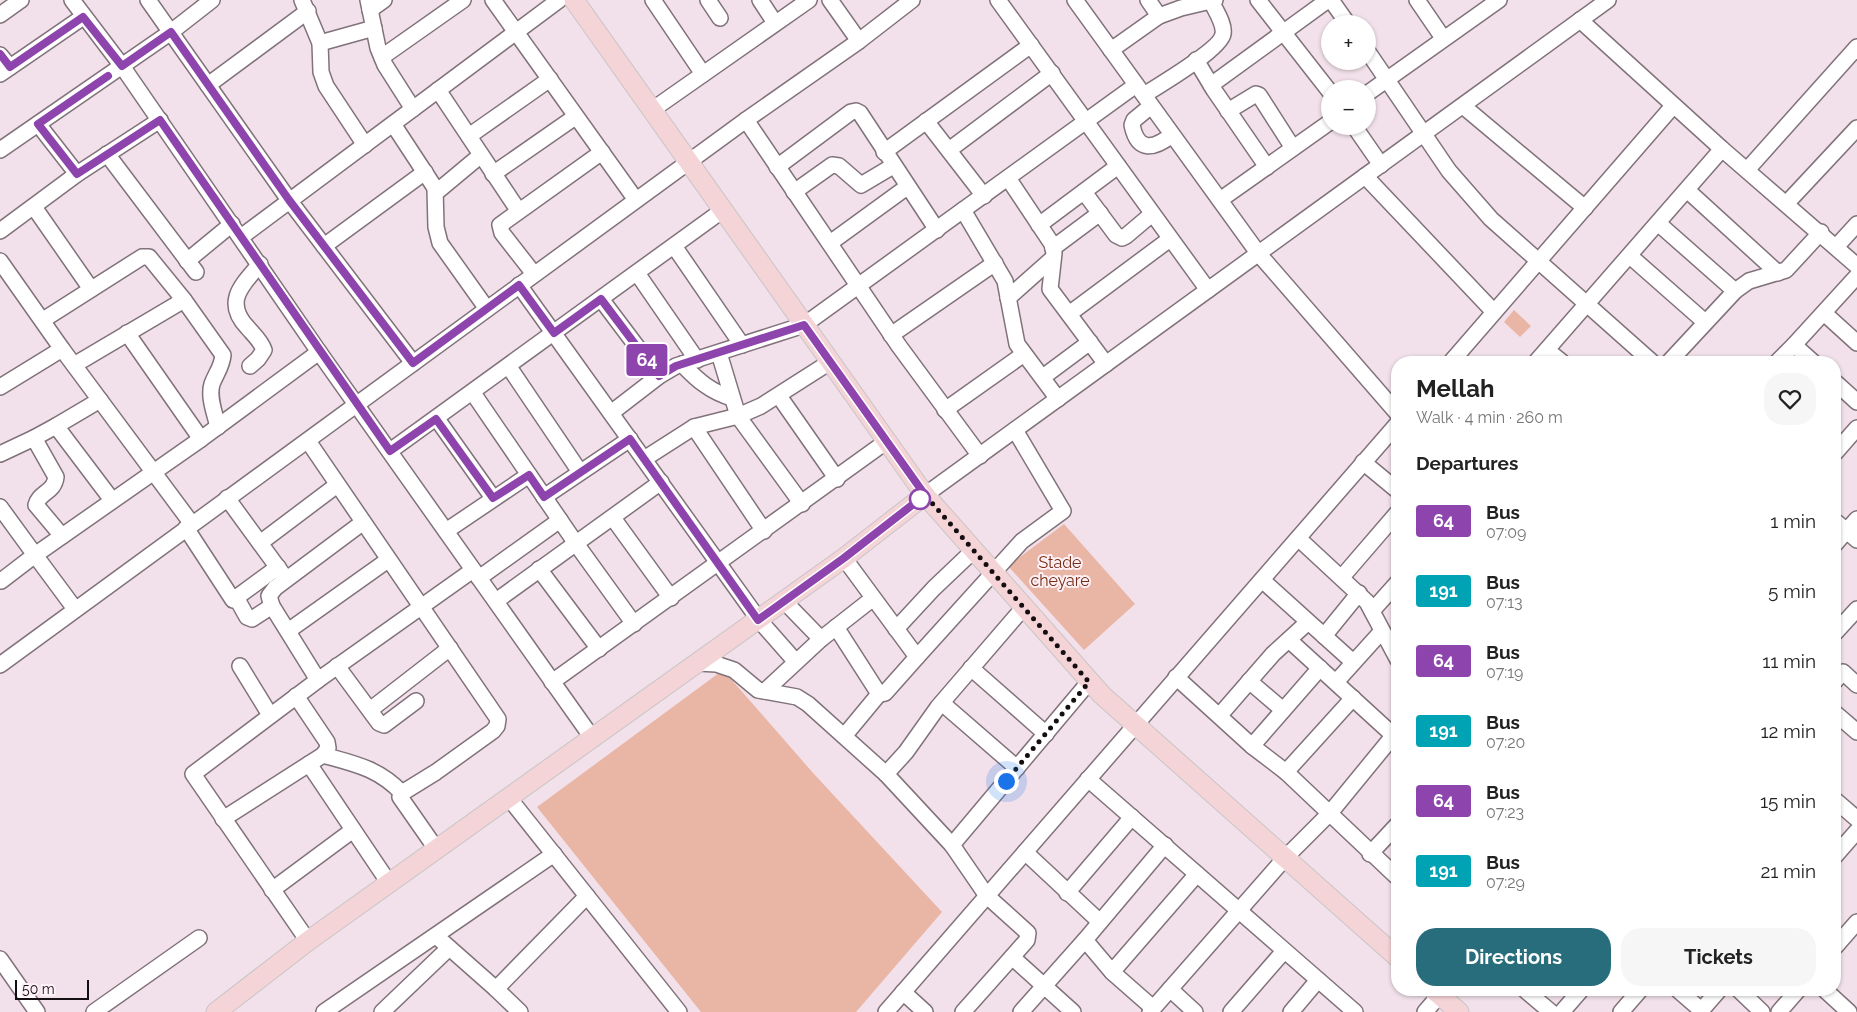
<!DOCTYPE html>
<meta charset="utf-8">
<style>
body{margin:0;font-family:Raleway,sans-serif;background:#f6f6f6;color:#222;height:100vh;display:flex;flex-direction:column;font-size:19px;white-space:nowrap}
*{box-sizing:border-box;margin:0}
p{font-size:16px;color:#767676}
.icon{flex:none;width:28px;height:28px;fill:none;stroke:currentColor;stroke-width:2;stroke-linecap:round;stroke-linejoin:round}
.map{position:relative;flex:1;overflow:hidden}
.sheet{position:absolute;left:1391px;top:356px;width:450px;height:640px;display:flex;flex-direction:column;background:#fff;border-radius:20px;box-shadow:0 1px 4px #0004}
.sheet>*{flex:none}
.badge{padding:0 10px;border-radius:4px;font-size:18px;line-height:32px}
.fabs{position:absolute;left:1321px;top:15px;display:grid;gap:10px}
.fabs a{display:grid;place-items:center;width:55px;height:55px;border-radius:50%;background:#fff;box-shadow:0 1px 4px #0004;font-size:25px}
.scale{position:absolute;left:15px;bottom:12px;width:74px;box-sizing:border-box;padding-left:5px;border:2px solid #140e11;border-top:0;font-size:14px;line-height:18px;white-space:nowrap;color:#140e11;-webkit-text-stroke:4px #fdf0f6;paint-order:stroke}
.you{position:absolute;width:25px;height:25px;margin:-12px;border:4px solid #fff;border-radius:50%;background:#1a73e8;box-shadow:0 0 0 8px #1a73e833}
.map>.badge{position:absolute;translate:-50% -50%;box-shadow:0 0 0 2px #fff}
h2{padding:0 25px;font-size:19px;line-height:45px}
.round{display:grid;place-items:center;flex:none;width:52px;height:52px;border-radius:20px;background:#f6f6f6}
.headline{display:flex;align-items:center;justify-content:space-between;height:85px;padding:0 25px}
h1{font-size:24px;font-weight:700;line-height:38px}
.cta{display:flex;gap:10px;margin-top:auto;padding:10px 25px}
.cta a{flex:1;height:58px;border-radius:20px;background:#286d7c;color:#fff;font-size:20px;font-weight:700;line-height:58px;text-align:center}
.cta a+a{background:#f6f6f6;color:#222}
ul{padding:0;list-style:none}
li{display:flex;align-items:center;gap:15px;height:70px;padding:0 25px}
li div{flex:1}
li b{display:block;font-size:19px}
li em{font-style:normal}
li .badge{min-width:55px;font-weight:700;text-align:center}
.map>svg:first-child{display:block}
.green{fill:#e9b5a5}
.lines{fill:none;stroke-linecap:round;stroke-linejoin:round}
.minor-casing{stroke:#81727a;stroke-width:18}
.major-casing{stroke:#c7c5c6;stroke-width:21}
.minor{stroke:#fff;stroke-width:15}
.major{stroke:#f5d4d7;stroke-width:19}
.line-casing{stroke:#fff;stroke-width:11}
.line{stroke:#8e44ad;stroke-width:8}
.walk{stroke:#140e11;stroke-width:5;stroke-dasharray:0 9}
.stop-dot{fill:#fff;stroke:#8e44ad;stroke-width:2.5}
.labels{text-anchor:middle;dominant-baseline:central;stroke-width:4;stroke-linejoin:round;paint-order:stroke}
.park-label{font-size:16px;fill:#782b11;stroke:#fdf0f6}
</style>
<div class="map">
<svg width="1857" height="1012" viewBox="0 0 1857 1012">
<rect width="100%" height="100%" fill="#f2e1ea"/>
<g class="green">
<path d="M1514,310L1531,326L1520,337L1504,322Z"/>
<path d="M1064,524L1135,604L1084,650L1008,566Z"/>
<path d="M723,670L814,774L942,912L856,1012H701L537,807Z"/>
</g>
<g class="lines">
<g class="minor-casing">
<g id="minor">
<path d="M72,0L122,66L319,352L593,739"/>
<path d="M148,0L289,200L413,363"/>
<path d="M302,0L320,43L321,72L326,86L365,145"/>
<path d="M368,0L378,48L385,65L413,109"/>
<path d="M493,0L636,200"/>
<path d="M653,0L703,74"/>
<path d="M708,0L720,18"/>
<path d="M760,0L775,23"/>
<path d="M830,0L859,41"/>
<path d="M998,0L1208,290"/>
<path d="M1075,0L1258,253L1398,414"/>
<path d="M1148,0L1159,16"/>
<path d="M1258,0L1330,92"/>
<path d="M1331,0L1348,24"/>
<path d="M1417,0L1443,38"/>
<path d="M370,10L384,0"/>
<path d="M0,15L21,0"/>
<path d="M1580,20L1722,149L1857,266"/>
<path d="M320,43L374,28"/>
<path d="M1111,50L1159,16L1181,8L1215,0"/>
<path d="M1368,52L1449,171L1491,219L1652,362"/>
<path d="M0,55L10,67"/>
<path d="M382,57L463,0"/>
<path d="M1196,60L1214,90L1267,167"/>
<path d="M0,74L83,17"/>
<path d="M208,85L308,11"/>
<path d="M1211,85L1328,0"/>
<path d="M438,90L518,210"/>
<path d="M1368,93L1499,0"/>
<path d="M1144,95C1158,86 1221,49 1223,34C1225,24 1215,10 1211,1"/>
<path d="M1151,106L1134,120L1132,125C1138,154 1155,148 1172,135"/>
<path d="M1463,106L1585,208"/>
<path d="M652,110L809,0"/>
<path d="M1228,111L1256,94L1259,95L1293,148"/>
<path d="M746,120L899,346L980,456"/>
<path d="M926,121L984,196"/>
<path d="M38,124L77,174"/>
<path d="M393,124L435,188L439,190L481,155"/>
<path d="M1354,126L1381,165"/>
<path d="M469,136L550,79"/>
<path d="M0,150L171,32L212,0"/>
<path d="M949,150L1052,73"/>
<path d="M884,152L1031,45"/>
<path d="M107,154L196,272"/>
<path d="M777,167L851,112L856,111L860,113L937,230"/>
<path d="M1747,170L1857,47"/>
<path d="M493,174L575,117"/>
<path d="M1365,176L1494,312"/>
<path d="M1008,178L1052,244L1054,253L1050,289L1106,364"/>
<path d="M435,188L436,227L440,243L487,309"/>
<path d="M1687,190L1778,273"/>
<path d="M794,192L832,165L839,166L861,185L893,166"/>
<path d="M1084,192L1116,235L1122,238L1126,236L1152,214"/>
<path d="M1220,200L1330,122"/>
<path d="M1786,204L1857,128"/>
<path d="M34,207L91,289"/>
<path d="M963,210L1005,281L1017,344L1058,399"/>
<path d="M1659,224L1735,291"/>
<path d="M1039,225L1118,166"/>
<path d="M0,231L77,174L160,120"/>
<path d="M241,237L559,0"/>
<path d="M830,243L907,187"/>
<path d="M324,246L425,172"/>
<path d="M674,246L742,345"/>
<path d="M1836,247L1857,224"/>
<path d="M1053,248L1100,213"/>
<path d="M1630,256L1705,322"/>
<path d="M0,261L62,349L192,524"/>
<path d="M187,261L232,224"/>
<path d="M637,273L697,360"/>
<path d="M534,274L502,233L500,225L602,152"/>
<path d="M519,285L759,620L796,662"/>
<path d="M1008,298L1053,258"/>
<path d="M601,299L659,376"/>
<path d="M1824,313L1857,343"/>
<path d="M1069,314L1170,239"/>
<path d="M43,320L142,257H149L184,300L223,355C222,367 216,373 212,384C208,397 215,414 218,427"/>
<path d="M127,333L201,439"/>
<path d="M891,335L995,263"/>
<path d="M1794,345L1857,276"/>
<path d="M1547,350L1562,362"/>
<path d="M719,353L738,416L802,504"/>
<path d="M1451,362L1673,106"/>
<path d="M1536,362L1722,149"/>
<path d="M1669,362L1735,291L1749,281L1786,270L1821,232"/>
<path d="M1777,362L1794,345L1813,362"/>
<path d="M682,364C697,380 711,392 732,398"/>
<path d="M74,365L184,300"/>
<path d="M250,366L258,359L264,350C261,341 254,335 248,328C223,302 242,285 260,264"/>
<path d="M509,367L580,472"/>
<path d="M1043,377L1090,342"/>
<path d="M1835,382L1857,402"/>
<path d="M0,387L62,349"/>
<path d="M473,393L577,545L634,624"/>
<path d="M779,396L837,479"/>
<path d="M100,400L56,426L112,500"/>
<path d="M945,410L1024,354"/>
<path d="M611,413L659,376L676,366L804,325L1136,85"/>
<path d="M437,419L493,498"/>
<path d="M56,426L34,438L56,477C54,493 39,492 36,505L62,536"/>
<path d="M694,427L764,531"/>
<path d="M308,441L498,719L497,726L493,731L436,772L402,793L400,797L437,850"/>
<path d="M390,451L723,210"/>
<path d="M1835,453L1857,428"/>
<path d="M0,454L34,438"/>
<path d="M644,459L694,427L738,416L761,406L830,362"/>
<path d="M1363,462L1398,491"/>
<path d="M925,495L1608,0"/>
<path d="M544,497L630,439"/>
<path d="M227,498L284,576"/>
<path d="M0,507L35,555L1,581"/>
<path d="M613,518L671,598"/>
<path d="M1835,521L1857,540"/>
<path d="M186,528L233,600L278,567"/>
<path d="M446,531L529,475"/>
<path d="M1298,538L1367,602L1398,660"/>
<path d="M260,543L337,485"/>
<path d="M1835,544L1857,519"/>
<path d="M539,569L599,649"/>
<path d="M1342,577L1398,512"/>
<path d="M479,578L560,520"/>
<path d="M1262,580L1353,662"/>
<path d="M237,599L247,617L252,619L272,606"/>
<path d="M496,601L661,482"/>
<path d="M784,601L821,639"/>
<path d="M75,609L35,555L201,439L319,352"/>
<path d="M1372,611L1398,582"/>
<path d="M836,627L879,694L885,693L917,657L844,558"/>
<path d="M896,629L934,588L974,550"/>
<path d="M288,631L388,560"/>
<path d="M1835,633L1857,609"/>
<path d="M1324,636L1359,593"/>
<path d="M1289,640L1393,735"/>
<path d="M917,657L1022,541L1063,511L1015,430"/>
<path d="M699,663L716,664L734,670L758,690L797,697L808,704L886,774L952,845L987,896L1028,933L1027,940L1012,957"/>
<path d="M0,665L746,120L859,41L912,0"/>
<path d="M240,666L270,715"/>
<path d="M337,666L379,723L384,725L416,701"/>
<path d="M971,668L1046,734"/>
<path d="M1176,677L1252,746L1286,772L1398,878"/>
<path d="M318,680L272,606L269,596L275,588L362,523"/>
<path d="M1249,681L1283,710"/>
<path d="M1835,681L1843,672L1857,685"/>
<path d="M552,682L887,441"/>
<path d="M1336,682L1382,631"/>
<path d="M765,691L821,639L872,599"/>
<path d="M942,703L1017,768"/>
<path d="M370,710L450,648"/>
<path d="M1835,713L1857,732"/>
<path d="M1220,715L1273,654L1308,622"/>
<path d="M845,735L879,694"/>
<path d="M1252,746L1320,668"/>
<path d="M323,755C355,764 378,768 402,793"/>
<path d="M309,764L389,883"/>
<path d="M1286,772L1353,698"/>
<path d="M886,774L906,752L938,707L1024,607"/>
<path d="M1088,779L1355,1012"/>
<path d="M509,798L679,1012"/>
<path d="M1835,800L1857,819"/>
<path d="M223,819L323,755L328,748L327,742L296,696"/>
<path d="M952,845L1089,682"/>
<path d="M1025,852L1100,922"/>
<path d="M1370,854L1398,824"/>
<path d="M1835,856L1857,831"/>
<path d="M272,890L353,830"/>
<path d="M1067,893L1132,817"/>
<path d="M436,936L496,989L587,896"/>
<path d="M308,941L193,774L318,680L473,570"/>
<path d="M1835,947L1857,922"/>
<path d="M0,959L37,1012"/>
<path d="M1112,972L1085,940L1165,845"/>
<path d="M496,989L520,1012"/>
<path d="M1170,989L1195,1012"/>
<path d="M1525,990L1551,1012"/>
<path d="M1678,990L1701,1010"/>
<path d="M1739,990L1762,1012"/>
<path d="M1825,990L1849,1012"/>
<path d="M903,992L925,1012"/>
<path d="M1153,1008L1112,972L1197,874"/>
<path d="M94,1012L199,938"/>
<path d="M324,1012L554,854"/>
<path d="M382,1012L449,948"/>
<path d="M886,1012L1398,423"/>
<path d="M963,1012L1012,957L1073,1012"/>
<path d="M1021,1012L1085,940"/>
<path d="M1150,1012L1285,858L1330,813L1398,730"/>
<path d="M1231,1012L1284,951"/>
<path d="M1291,1012L1318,980"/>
<path d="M1425,1012L1444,990"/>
<path d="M1562,1012L1581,990"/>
<path d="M1621,1012L1640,990"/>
<path d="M1700,1012L1719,990"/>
<path d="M1779,1012L1798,990"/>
</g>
</g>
<g class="major-casing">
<g id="major">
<path d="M574,0L925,495L1102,695L1398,958"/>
<path d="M1434,990L1459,1012"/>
<path d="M216,1012L308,941L844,558L925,495"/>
</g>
</g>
<use href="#minor" class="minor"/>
<use href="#major" class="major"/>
</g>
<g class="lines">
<g class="line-casing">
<path id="line" d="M0,54L10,67L83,17L122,66L171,32L289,200L413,363L519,285L554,333L601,299L659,376L676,366L804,325L925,495L844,558L758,620L630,439L544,497L529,475L493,498L436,419L390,451L160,120L77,174L38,124L108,76"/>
</g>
<use href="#line" class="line"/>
<path class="walk" d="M920,499L925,495L1089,682L1006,781"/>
</g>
<circle class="stop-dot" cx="920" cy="499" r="10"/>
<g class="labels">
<g class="park-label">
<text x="1060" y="562">Stade<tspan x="1060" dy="18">cheyare</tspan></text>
</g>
</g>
</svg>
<div class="fabs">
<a>+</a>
<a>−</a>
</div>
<div class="scale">50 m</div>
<div class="you" style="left:1006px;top:781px"></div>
<b class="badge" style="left:647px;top:360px;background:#8e44ad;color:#fff">64</b>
<section class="sheet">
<div class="headline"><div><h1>Mellah</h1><p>Walk · 4 min · 260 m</p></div><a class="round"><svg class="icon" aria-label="heart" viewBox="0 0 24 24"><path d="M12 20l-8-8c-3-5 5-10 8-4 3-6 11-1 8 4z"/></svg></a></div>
<h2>Departures</h2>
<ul>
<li><span class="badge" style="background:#8e44ad;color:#fff">64</span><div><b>Bus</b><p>07:09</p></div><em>1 min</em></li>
<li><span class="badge" style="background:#00a3b4;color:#fff">191</span><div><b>Bus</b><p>07:13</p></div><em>5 min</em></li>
<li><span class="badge" style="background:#8e44ad;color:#fff">64</span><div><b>Bus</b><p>07:19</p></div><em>11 min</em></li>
<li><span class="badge" style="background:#00a3b4;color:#fff">191</span><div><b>Bus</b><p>07:20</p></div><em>12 min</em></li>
<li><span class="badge" style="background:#8e44ad;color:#fff">64</span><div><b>Bus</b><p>07:23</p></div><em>15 min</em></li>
<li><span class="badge" style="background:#00a3b4;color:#fff">191</span><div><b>Bus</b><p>07:29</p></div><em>21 min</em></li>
</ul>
<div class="cta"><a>Directions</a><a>Tickets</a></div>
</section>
</div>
